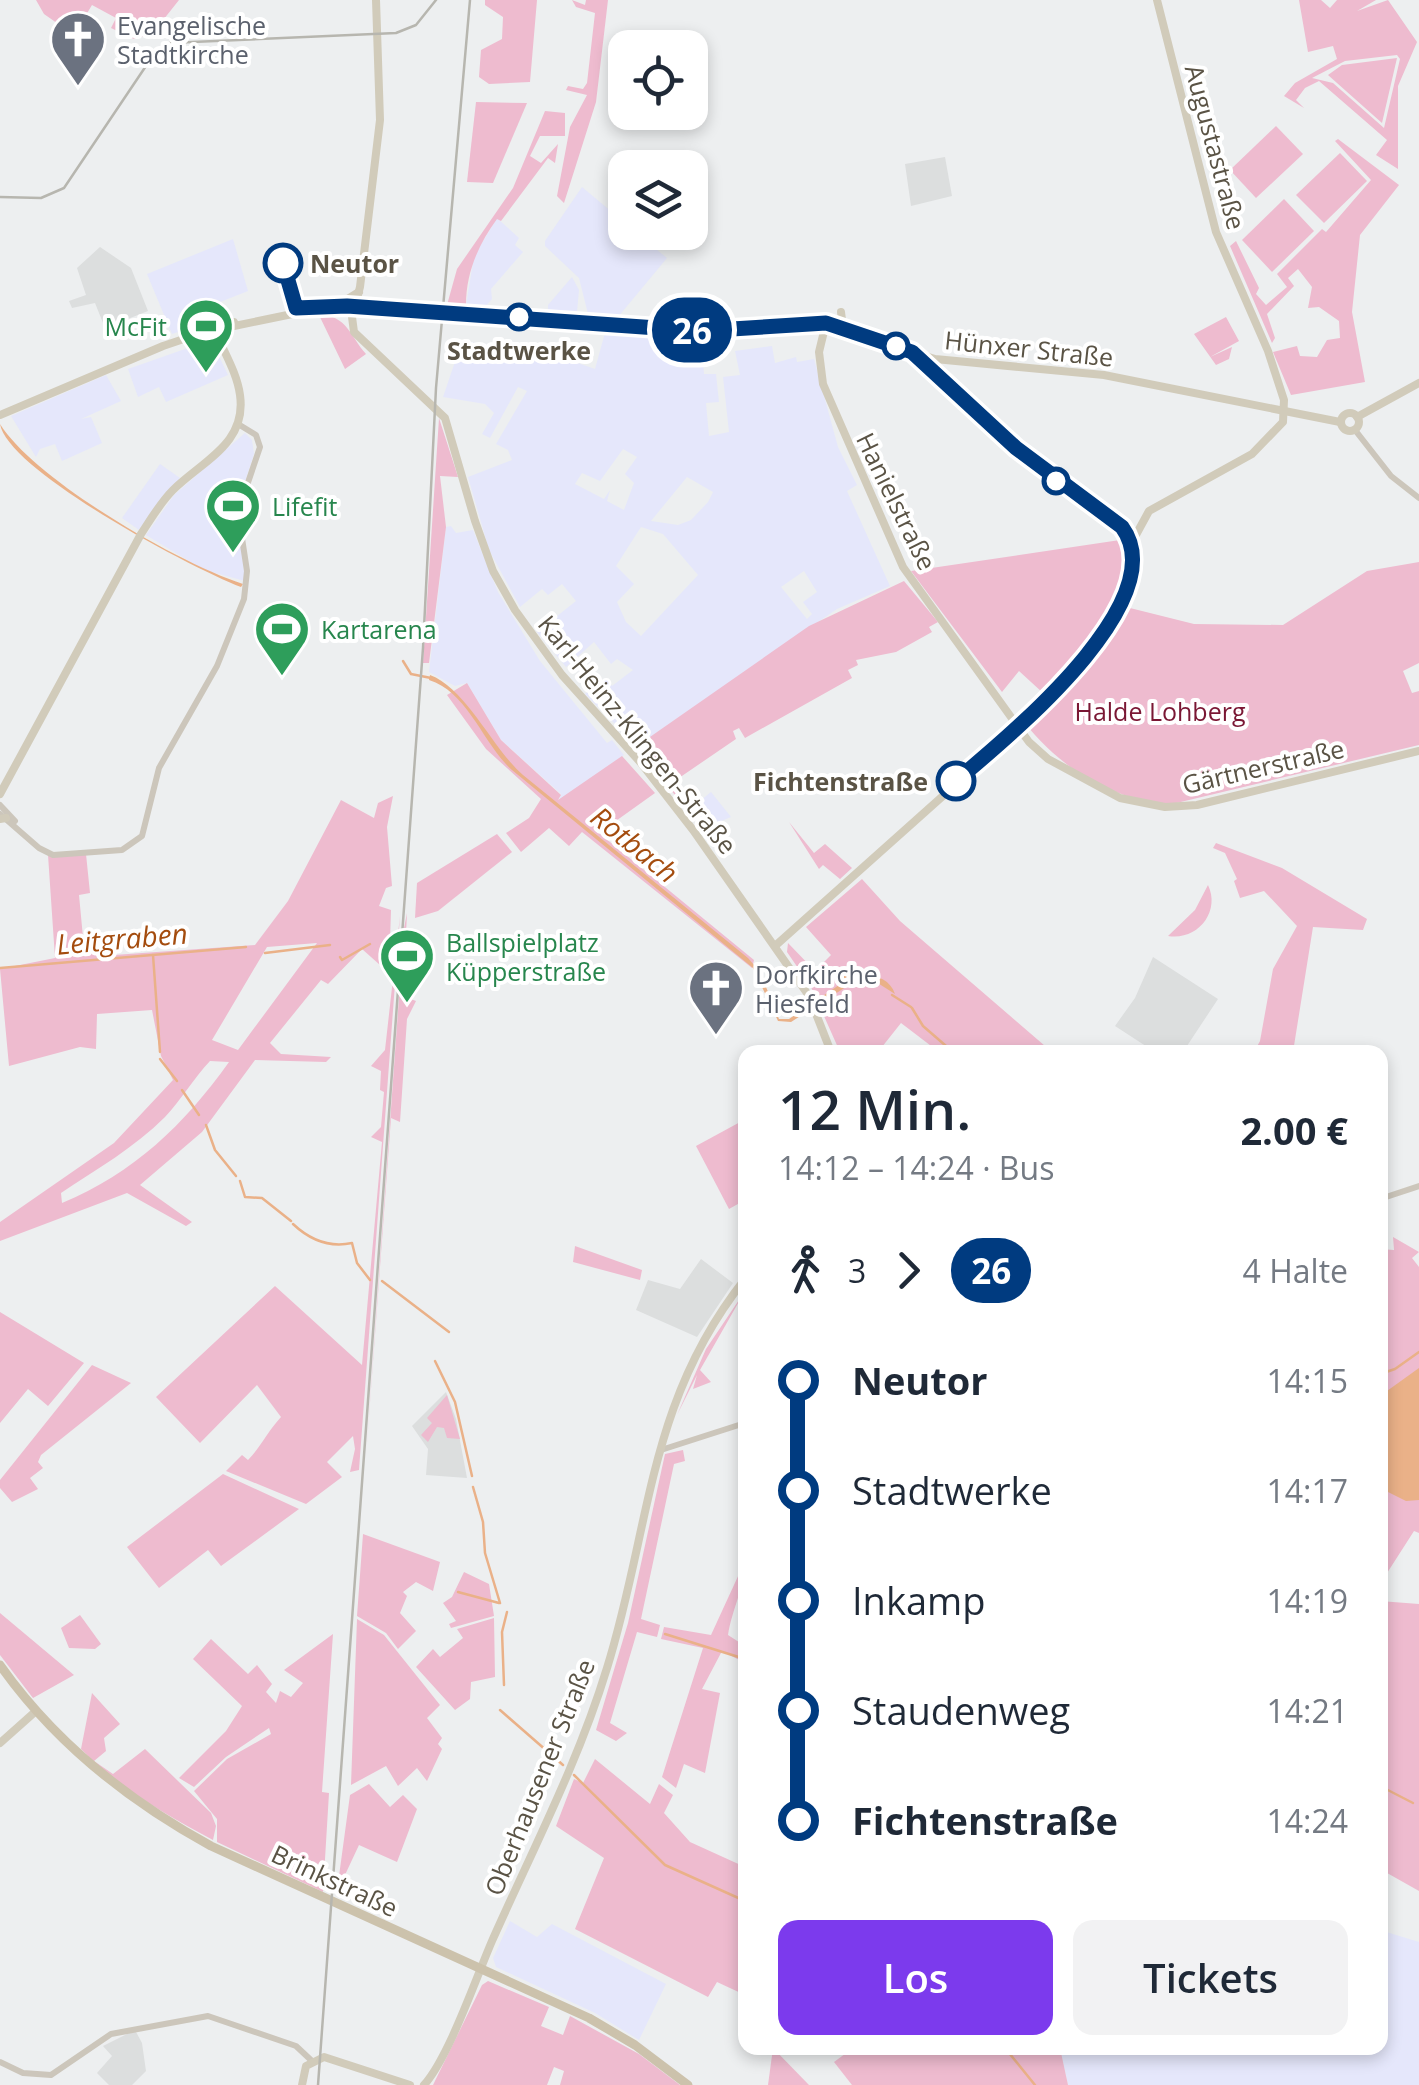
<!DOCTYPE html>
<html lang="de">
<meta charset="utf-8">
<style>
body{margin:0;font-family:"Open Sans",sans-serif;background:#f2f2f3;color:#1f2937;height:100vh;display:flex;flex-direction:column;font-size:38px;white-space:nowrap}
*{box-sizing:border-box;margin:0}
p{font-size:32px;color:#747a83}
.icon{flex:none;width:55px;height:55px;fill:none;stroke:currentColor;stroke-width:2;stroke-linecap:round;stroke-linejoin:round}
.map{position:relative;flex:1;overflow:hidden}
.drawer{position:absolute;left:738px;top:1045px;width:650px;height:1010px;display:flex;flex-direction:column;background:#fff;border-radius:20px;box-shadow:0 5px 15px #0003}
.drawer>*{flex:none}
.badge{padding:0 20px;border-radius:32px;font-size:35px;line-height:65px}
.buttons{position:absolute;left:608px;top:30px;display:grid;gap:20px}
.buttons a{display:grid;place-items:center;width:100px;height:100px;border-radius:20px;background:#fff;box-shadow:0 5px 15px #0003;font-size:50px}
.map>.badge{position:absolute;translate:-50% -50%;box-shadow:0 0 0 5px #fff}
.legs{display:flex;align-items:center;gap:15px;height:110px;padding:0 40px;font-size:32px}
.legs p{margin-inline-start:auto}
.headline{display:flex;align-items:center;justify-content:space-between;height:170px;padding:0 40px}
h1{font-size:55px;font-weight:600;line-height:75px}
.button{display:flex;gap:20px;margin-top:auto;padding:20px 40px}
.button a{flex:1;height:115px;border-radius:20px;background:#7c3aed;color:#fff;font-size:40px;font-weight:600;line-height:115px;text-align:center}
.button a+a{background:#f2f2f3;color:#1f2937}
ul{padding:0 40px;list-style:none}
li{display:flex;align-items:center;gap:35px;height:110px;font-size:38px}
li i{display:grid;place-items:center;width:15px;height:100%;margin:0 12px;background:currentColor}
li i::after{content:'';width:25px;height:25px;margin:-12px;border:8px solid;border-radius:50%;background:#fff}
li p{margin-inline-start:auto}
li:first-child i{background:linear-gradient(#0000 50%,currentColor 0)}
li:last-child i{background:linear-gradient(currentColor 50%,#0000 0)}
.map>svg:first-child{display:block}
.commercial{fill:#e5e7fb;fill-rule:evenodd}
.education{fill:#dcdede}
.green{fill:#eebbcf;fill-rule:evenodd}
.water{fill:#eab188}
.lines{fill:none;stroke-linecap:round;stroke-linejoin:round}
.stream{stroke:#eab188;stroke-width:2.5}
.tertiary{stroke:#ccc6bb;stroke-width:6}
.secondary{stroke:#d1cbba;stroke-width:8}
.primary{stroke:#ccc2ac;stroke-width:9}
.tram{stroke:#b7b6af;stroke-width:2.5}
.rail{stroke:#b7b6af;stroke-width:2.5}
.line-1-casing{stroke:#fff;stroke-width:22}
.line-1{stroke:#003b80;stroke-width:15}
.stop-1-dot{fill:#fff;stroke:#003b80;stroke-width:5}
.labels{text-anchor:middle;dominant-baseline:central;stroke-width:8;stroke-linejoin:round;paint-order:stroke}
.worship-label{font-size:25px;fill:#5b616d;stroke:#fff;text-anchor:start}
.street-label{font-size:25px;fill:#5a5345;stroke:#fff}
.stop-label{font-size:25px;font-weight:bold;fill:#5a5345;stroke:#fff;text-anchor:start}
.leisure-label{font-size:25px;fill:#27864d;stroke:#fff;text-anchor:start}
.park-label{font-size:25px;fill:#7a1734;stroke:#fff}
.water-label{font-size:28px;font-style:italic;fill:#a44c0e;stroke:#fff}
</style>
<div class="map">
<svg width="1419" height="2085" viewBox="0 0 1419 2085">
<rect width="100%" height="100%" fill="#edeff0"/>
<g class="commercial">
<path d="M582,187L625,223V232L636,233L667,258L618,317L588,314L579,278L545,246V241Z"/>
<path d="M497,218L519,238L515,245L523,252L491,289L492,299L486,306L466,305L474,256Z"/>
<path d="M233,239L248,291L205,308L208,322L172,334L147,274Z"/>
<path d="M572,277L579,290L577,312H548V305Z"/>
<path d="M606,329L701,336L704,374H716L719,402L706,403L709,436L729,432L723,377L740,375L735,351L772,346L775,363L796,357L797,362L814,359L838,447L857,485L847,491L890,586L837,609L637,746L585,694L605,678L612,686L633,670L617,659L611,664L594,642L566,667L537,632L576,601L562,584L548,595L542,589L520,607L489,550L468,477L512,460L508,450L496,444L527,391L518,387L490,438L482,434L494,413L485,404L443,397L462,341L549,353L595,369ZM623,449L637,457L625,474L634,483L624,510L607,501L610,490L604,499L575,484L582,473L600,481ZM687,477L713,492L708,502L691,520L678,525L651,521ZM641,527L663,534L698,575L641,636L626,622L617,602L634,584L616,566ZM804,571L817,592L803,602L812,614L807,619L781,587Z"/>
<path d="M202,343L216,350L228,375L166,402L159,387L138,397L128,369Z"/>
<path d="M106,375L121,401L81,419L91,417L102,443L62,461L55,444L40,449L36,457L11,416Z"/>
<path d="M245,433L252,440L254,454L237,506L245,581L204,570L146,535L174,495Z"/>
<path d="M160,464L180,478L139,530L122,518Z"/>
<path d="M451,526L456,533L473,530L498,592L540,661L607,743L612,740L624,755L559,800L561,794L501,740L467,683L455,686L429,672L446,527Z"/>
<path d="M711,792L731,817L702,829L690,809Z"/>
<path d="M510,1921L537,1937L552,1924L666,1984L639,2040L595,2013L496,1967L493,1958Z"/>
<path d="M1380,1930L1419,1942V2085H1068L1060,2048H1380Z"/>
</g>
<g class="education">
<path d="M945,157L952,196L911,206L905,164Z"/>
<path d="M100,247L131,268L148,311L105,328L95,303L72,308L69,301L86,295L77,268Z"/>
<path d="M1153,957L1218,999L1183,1052H1155L1115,1026L1135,998Z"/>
<path d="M701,1259L733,1283L697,1337L636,1310L648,1280L680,1289Z"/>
<path d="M446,1392L456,1419L467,1478L426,1475L428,1449L412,1426Z"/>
<path d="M135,2030L142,2043L146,2071L132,2085H109L97,2073L112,2056L103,2046Z"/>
</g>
<g class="green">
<path d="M36,0H179L152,34L134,39L111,28L116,18L92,5L74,35L44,14Z"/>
<path d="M485,0H537L530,82L489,84L479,77L481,50L502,39L503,17L485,5Z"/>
<path d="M572,0L585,5L586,0H608L596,102L564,203L557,196L570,127L587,95L566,90L568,86L583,89L587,83L595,13L576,7Z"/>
<path d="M1299,0H1321L1330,8L1337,0H1376L1357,11L1388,0L1417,42L1398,86V169L1376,155L1387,140L1319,81L1305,88L1296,100L1304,108L1284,96L1295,83L1337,59L1333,46L1308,52ZM1397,55L1400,59L1384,128L1333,83L1312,78L1345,61Z"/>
<path d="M1397,58L1382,123L1328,75L1342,65Z"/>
<path d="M476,102L527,103L493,183L467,182Z"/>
<path d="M545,111L565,113V136H540L530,156L541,163L558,144L555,163L548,158L501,221L497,219C478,245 466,273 466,305H447L457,269L513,188Z"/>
<path d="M1276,126L1303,154L1256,198L1230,170Z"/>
<path d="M1338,139L1399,185L1360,235L1352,312L1365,382L1291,395L1273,352L1297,346L1300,356L1317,357L1327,340L1340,338L1339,321L1319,307L1308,308L1312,287L1298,269L1288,278L1294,286L1267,314L1275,338L1272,343L1230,246L1236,241L1259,288L1256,294L1266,305L1287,287L1277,274L1322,229L1326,232L1371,180L1335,141Z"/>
<path d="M1340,153L1367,181L1324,223L1296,195Z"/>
<path d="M1284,199L1314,231L1272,272L1242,240Z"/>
<path d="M319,315C347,315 350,336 366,354L345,369Z"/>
<path d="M1226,317L1239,341L1210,357L1232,347L1229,359L1216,365L1194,334Z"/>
<path d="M439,418L458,477L440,476L446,527L429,663H423Z"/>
<path d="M1120,540L1125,544L1124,586L1118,605L1194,624L1283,625L1367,571L1419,562V663L1403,671L1412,693L1419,691V745L1168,805C1103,797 1055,764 1017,713L1024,714L1043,693L1019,671L1002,692L911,571Z"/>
<path d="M904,581L938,622L929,627L932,632L896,652L856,660L858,665L848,670L852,678L745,738L739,728L733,731L736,739L676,780L687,800L681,803L637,746L809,626Z"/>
<path d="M467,683L501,740L561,795L558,800L622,756L655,793L599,833L754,960L752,968L582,832L569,846L549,828L521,852L506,833L529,818L541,799L486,749L447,695Z"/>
<path d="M393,796L387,827L392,886L386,888L379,906L391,910L389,973L362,949L328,984L321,980L270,1043L281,1054L331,1057L326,1062L255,1060L202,1132L140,1185L192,1222L186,1226L127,1193L0,1241V1222L114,1143L173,1080L161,1056L152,1010L97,1014L96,1049L80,1047L9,1066L0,969L55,958L48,855L86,854L90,893L79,895L84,948L99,946L100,956L255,945L288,901L341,800L374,818L378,803ZM317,943L238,1050L212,1040L267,947ZM210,1061L229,1062C184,1125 134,1173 62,1203L61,1193C97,1169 134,1148 165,1117C181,1100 194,1078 210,1061Z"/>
<path d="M789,822L814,853L825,844L852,868L840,879L823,865L819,869Z"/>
<path d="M497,834L512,852L438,911L415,918L417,883Z"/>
<path d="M1216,843L1282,868L1367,919L1363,930L1313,927L1293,1052L1271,1047L1269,1052H1254L1260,1041L1273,969L1297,926L1264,891L1240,898L1234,881L1237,879L1225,853L1213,848Z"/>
<path d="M862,879L900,921L1052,1052H939L901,1023L878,1052H840L811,987L787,952L788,943L815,971L831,955L806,927Z"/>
<path d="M1208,885C1221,912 1197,941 1168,936L1195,910Z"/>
<path d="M407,913L403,996L416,1001L407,1019L400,1122L391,1118L365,1470L404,928Z"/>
<path d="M400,916L359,1470L350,1472L355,1449L353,1436L327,1462L342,1477L306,1504L226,1471L242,1455L248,1460C260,1448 268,1431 281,1417L257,1385L200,1443L156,1397L275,1286L362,1365L382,1142L371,1137L381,1127L384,1092L380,1090L381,1071L371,1066L385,1050Z"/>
<path d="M742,1121L745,1200L729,1209L696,1146Z"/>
<path d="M1393,1237L1419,1252L1412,1258L1419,1267V1533L1414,1531L1380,1584V1249L1394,1250Z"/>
<path d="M575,1246L642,1270L640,1280L573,1262Z"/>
<path d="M745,1291L700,1370L711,1382L693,1389L697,1375L677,1415L706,1349Z"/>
<path d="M0,1312L84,1363L48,1406L28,1389L0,1423Z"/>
<path d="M92,1365L131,1383L41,1455L38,1462L43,1468L30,1478L38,1489L12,1502L0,1488V1480Z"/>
<path d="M447,1395L460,1439L447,1438L444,1428L437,1427L428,1442L421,1435L432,1423L427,1418Z"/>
<path d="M683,1450L685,1461L674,1464L641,1619L660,1625L657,1637L637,1632L610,1723L627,1733L616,1741L596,1730L628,1623L665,1454Z"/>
<path d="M223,1474L299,1509L221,1566L208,1550L159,1588L127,1547Z"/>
<path d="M363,1534L440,1562L433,1591L416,1582L403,1592L407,1596L400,1613L416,1631L398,1649L386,1633L357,1616Z"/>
<path d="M745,1561C745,1587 732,1609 728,1635L745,1646V1663L722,1651L702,1689L720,1693L705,1773L684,1764L676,1788L662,1777L703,1648L661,1639L664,1627L711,1635Z"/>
<path d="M464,1572L489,1584L494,1616L451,1628L449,1624L456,1621L443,1603L452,1597Z"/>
<path d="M1380,1601L1419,1604V1891L1380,1869Z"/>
<path d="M0,1613L74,1675L33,1698L0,1655Z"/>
<path d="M80,1615L101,1644L95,1649L69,1648L61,1628Z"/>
<path d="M494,1618L495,1677L471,1682L470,1699L455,1710L416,1667L433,1649L440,1657L463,1638L457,1629Z"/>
<path d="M357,1619L384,1635L440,1705L427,1718L442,1738L438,1744L442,1749L427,1781L417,1768L398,1786L386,1766L351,1785Z"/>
<path d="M333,1634L322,1792L329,1793L323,1892L217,1842V1819L194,1791L227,1759L271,1734L269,1728L226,1757L194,1787L179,1778L226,1731L242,1706L193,1659L211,1639L248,1674L257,1665L272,1684L266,1692L276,1703L280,1691L291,1697L303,1683L284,1670Z"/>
<path d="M92,1693L120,1724L104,1738L106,1751L94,1761L113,1774L145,1749L211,1813L216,1826L213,1840C166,1815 119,1788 81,1749Z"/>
<path d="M595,1759L650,1804L659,1784L673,1795L664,1813L690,1842L745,1867L741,1951L745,1995L717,1982L708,1997L575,1929L604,1858L556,1826L574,1779L583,1783Z"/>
<path d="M369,1784L390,1807L403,1795L417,1809L397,1862L359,1845L344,1877L339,1876L350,1795Z"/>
<path d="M488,1981L549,2007L541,2026L563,2035L570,2016L639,2054L680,2085H560L564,2071L554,2067L547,2085H433L482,1985Z"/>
<path d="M773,2048L809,2085H768Z"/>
<path d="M853,2048H1060L1068,2085H852L834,2062Z"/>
</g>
<g class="water">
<path d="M0,424C35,480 178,563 243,584L241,587C193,569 8,471 0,424Z"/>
<path d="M430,675C467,689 492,748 523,775L748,958L760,972L779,1019H789L839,985L847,968L851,977C868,972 889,976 895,994L873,980L860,978L791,1022L778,1021L753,968L512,770C483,744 468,692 429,680Z"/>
<path d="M1419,1368V1500L1406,1501L1380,1488V1396Z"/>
</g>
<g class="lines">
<g class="stream">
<path d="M403,661L411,674L431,678"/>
<path d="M265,953L330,945"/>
<path d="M153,955L160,1052"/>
<path d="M340,957L342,960L370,944"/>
<path d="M0,968L246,947"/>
<path d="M892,995L911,1007"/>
<path d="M912,1008L923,1026L953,1052"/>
<path d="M160,1059L177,1081"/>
<path d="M182,1090L199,1115"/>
<path d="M206,1125L215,1150L236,1176"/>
<path d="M240,1181L245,1197L262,1198L291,1221"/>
<path d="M293,1224C310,1240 329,1248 352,1243L357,1263L370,1280"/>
<path d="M382,1281L449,1332"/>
<path d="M435,1361L455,1402L472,1476"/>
<path d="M1380,1374L1395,1369L1419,1352"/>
<path d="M473,1487L483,1522L485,1553L500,1603"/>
<path d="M458,1592L499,1603"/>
<path d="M665,1634L745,1659"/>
<path d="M504,1685L502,1632L507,1612"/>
<path d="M500,1710L563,1765"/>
<path d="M574,1775L665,1865L745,1901"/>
<path d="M1380,1786L1413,1803"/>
<path d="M1005,2048L1035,2085"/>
</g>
<g class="tertiary">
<path d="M1355,430L1391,476L1419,498"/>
<path d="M0,805L15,821"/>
<path d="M0,814L39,848L53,855L122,850L142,836L159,768L217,666L244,599L247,571L238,512L260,447L256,435L238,424"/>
<path d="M1380,1199L1419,1186"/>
<path d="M661,1450L745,1423"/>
<path d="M0,2062L23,2073L51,2075L111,2034L208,2016L296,2046L312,2061"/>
</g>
<g class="secondary">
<path d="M376,0L380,120L360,287L352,317L354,332L445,418L475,521L493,571L515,610L562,675L641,763L693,830L809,996L831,1052"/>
<path d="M338,305L359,292"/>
<path d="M841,312L843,328"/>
<path d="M826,323L819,352L823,384L903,567L1029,742L1048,759L1120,798L1165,807L1197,805L1419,751"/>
<path d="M215,330L302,312L356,309L700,331L814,321L935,359L1104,375L1340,422"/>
<circle cx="1350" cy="422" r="9"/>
<path d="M0,415L163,346L234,322"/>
<path d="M1357,417L1419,383"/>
<path d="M0,794L141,534C151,519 160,503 173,490C202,461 247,444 240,395C237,372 223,351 215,330"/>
<path d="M0,819L6,818"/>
<path d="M775,946L1019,728L1108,629L1126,598L1131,544L1149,511L1252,454L1283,422L1284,400L1268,351L1216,232L1157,0"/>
<path d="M0,1743L36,1711"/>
<path d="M302,2085L306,2066L324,2057L410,2085"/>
<path d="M424,2085C449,2057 476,1978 492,1941C532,1851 578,1763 607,1668C651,1527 647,1402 745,1279"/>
</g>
<path class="primary" d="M0,1665C55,1743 127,1800 211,1846L589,2018L635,2045L688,2085"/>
<path class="tram" d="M0,197L41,198L64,188L152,57L169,43L396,33L416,25L436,0"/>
<path class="rail" d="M318,2085L423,648L436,388L470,0"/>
</g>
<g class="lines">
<g class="line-1-casing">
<path id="line-1" d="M283,263L296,308L347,306L700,331L826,323L912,352L1016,448L1122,527C1176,601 1006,738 956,781"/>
</g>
<use href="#line-1" class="line-1"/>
</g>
<defs>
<g id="church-pin" transform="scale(2.875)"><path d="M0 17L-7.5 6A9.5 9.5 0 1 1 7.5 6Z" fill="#6b7280" stroke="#fff"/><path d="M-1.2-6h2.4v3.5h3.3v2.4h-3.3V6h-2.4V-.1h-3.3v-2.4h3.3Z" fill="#fff"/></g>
<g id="stadium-pin" transform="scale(2.875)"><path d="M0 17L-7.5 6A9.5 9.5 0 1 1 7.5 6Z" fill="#2e9e5b" stroke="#fff"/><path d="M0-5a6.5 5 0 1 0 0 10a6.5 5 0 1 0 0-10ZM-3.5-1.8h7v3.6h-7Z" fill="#fff"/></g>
</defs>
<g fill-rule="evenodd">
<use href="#church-pin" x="78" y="39"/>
<use href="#stadium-pin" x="206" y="326"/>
<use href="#stadium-pin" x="233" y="506"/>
<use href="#stadium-pin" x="282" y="629"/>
<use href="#stadium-pin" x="407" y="956"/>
<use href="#church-pin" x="716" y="988"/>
</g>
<g class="stop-1-dot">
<circle cx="283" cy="263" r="18"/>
<circle cx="519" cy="317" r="12"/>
<circle cx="896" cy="346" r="12"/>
<circle cx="1056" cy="481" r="12"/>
<circle cx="956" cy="781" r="18"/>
</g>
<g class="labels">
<g class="worship-label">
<text x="117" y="25">Evangelische<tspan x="117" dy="29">Stadtkirche</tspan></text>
<text x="755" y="974">Dorfkirche<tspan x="755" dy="29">Hiesfeld</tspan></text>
</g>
<g class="street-label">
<text transform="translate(1216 147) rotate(75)">Augustastraße</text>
<text transform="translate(1029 348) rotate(6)">Hünxer Straße</text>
<text transform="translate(897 501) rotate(64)">Hanielstraße</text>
<text transform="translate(638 734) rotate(51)">Karl-Heinz-Klingen-Straße</text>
<text transform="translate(1263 766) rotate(-13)">Gärtnerstraße</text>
<text transform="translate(539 1777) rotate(-68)">Oberhausener Straße</text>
<text transform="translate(335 1880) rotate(25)">Brinkstraße</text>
</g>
<g class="stop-label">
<text x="310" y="263">Neutor</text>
<text x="519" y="350" text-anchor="middle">Stadtwerke</text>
<text x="928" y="781" text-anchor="end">Fichtenstraße</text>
</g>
<g class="leisure-label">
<text x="167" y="326" text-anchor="end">McFit</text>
<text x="272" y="506">Lifefit</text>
<text x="321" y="629">Kartarena</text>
<text x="446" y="942">Ballspielplatz<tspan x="446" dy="29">Küpperstraße</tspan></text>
</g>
<g class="park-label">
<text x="1160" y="711">Halde Lohberg</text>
</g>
<g class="water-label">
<text transform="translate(635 844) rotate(39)">Rotbach</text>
<text transform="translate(122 938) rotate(-5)">Leitgraben</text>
</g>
</g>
</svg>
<div class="buttons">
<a><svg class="icon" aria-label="locate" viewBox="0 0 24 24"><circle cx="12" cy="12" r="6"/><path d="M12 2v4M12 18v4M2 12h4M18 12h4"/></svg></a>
<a><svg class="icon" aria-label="layers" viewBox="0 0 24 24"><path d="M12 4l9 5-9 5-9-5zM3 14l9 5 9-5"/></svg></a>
</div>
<b class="badge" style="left:692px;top:330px;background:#003b80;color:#fff">26</b>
<section class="drawer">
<div class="headline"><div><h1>12 Min.</h1><p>14:12 – 14:24 · Bus</p></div><b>2.00 €</b></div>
<div class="legs"><svg class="icon" aria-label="walk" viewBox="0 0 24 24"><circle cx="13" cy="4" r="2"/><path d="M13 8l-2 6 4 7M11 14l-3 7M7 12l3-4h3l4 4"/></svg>3<svg class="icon" aria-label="forward" viewBox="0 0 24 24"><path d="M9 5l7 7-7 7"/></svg><b class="badge" style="background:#003b80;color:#fff">26</b><p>4 Halte</p></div>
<ul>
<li><i style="color:#003b80"></i><b>Neutor</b><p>14:15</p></li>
<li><i style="color:#003b80"></i><span>Stadtwerke</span><p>14:17</p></li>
<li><i style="color:#003b80"></i><span>Inkamp</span><p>14:19</p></li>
<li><i style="color:#003b80"></i><span>Staudenweg</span><p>14:21</p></li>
<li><i style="color:#003b80"></i><b>Fichtenstraße</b><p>14:24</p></li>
</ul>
<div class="button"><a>Los</a><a>Tickets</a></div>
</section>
</div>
